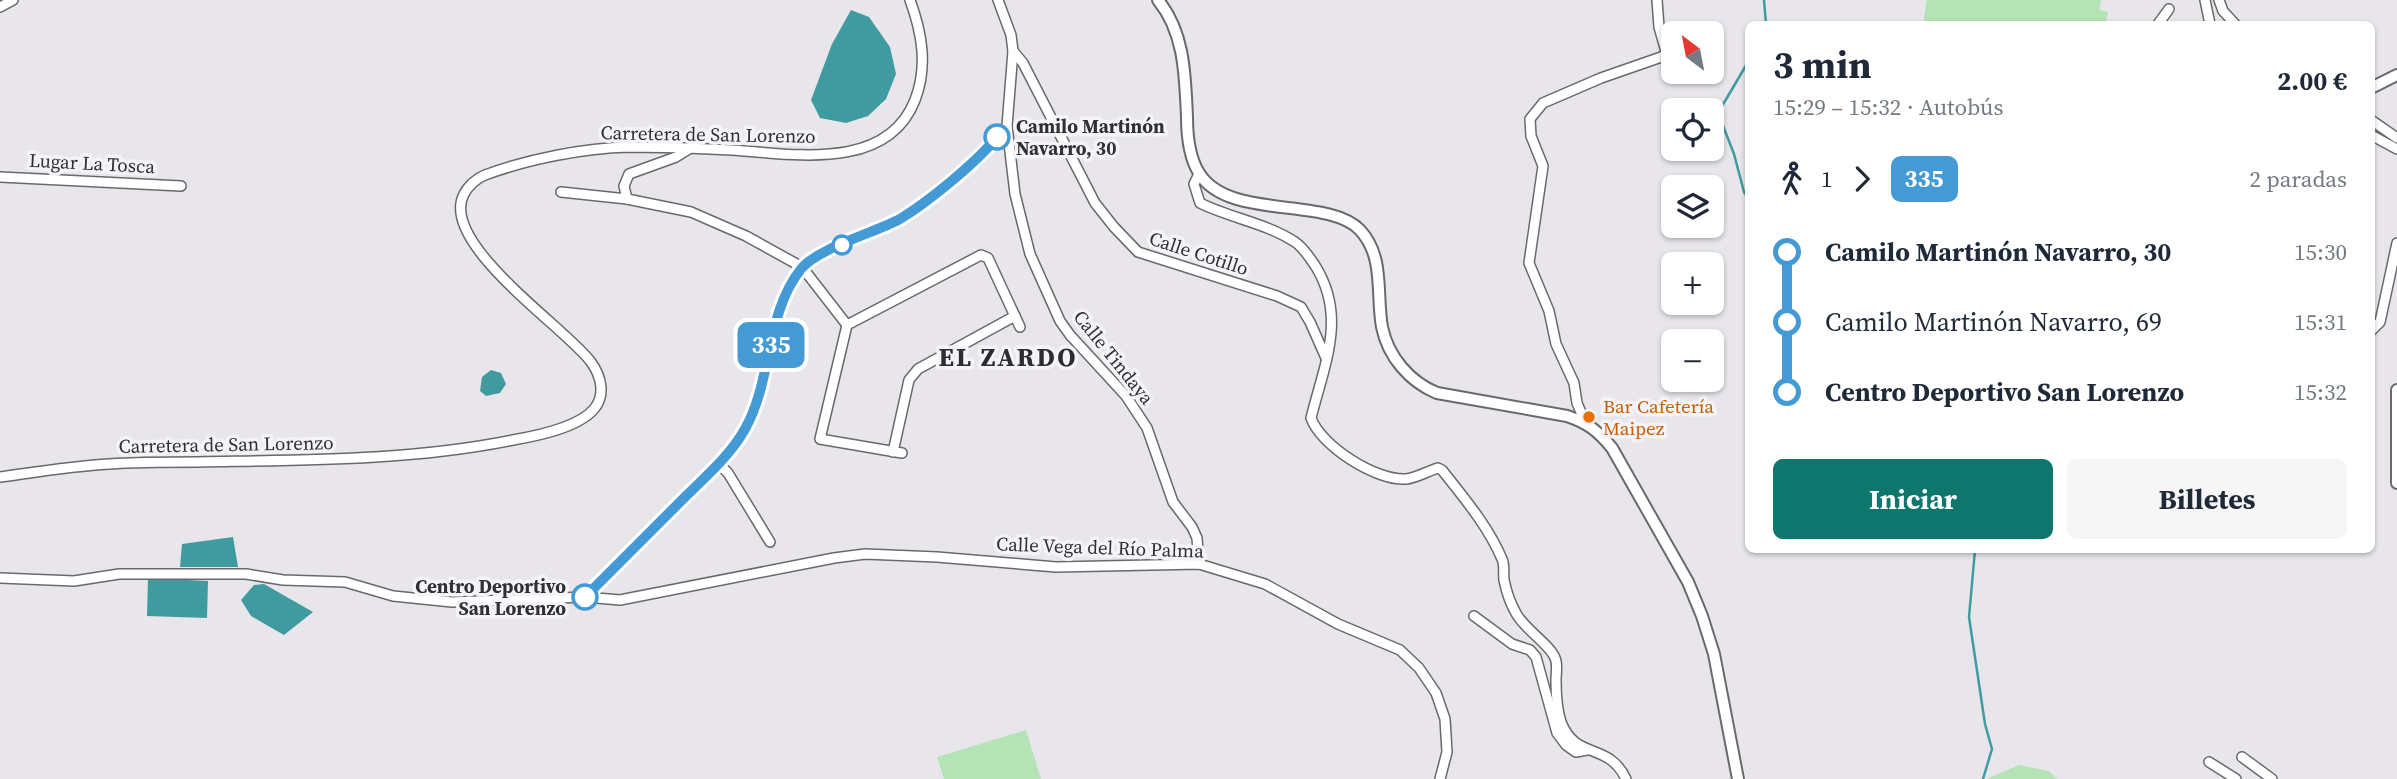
<!DOCTYPE html>
<html lang="es">
<meta charset="utf-8">
<style>
body{margin:0;font-family:"Source Serif 4",serif;background:#f6f6f7;color:#1f2937;height:100vh;display:flex;flex-direction:column;font-size:26px;white-space:nowrap}
*{box-sizing:border-box;margin:0}
p{font-size:23px;color:#747a83}
.icon{flex:none;width:38px;height:38px;fill:none;stroke:currentColor;stroke-width:2;stroke-linecap:round;stroke-linejoin:round}
.map{position:relative;flex:1;overflow:hidden}
.side{position:absolute;left:1745px;top:21px;width:630px;height:532px;display:flex;flex-direction:column;background:#fff;border-radius:10px;box-shadow:0 2px 5px #0004}
.side>*{flex:none}
.badge{padding:0 14px;border-radius:10px;font-size:24px;line-height:46px}
.needle{width:46px;rotate:328deg}
.fabs{position:absolute;left:1661px;top:21px;display:grid;gap:14px}
.fabs a{display:grid;place-items:center;width:63px;height:63px;border-radius:10px;background:#fff;box-shadow:0 2px 5px #0004;font-size:35px}
.map>.badge{position:absolute;translate:-50% -50%;box-shadow:0 0 0 4px #fff}
.legs{display:flex;align-items:center;gap:10px;height:77px;padding:0 28px;font-size:23px}
.legs p{margin-inline-start:auto}
.head{display:flex;align-items:center;justify-content:space-between;height:119px;padding:0 28px}
h1{font-size:38px;font-weight:700;line-height:52px}
.button{display:flex;gap:14px;margin-top:auto;padding:14px 28px}
.button a{flex:1;height:80px;border-radius:10px;background:#0f766e;color:#fff;font-size:28px;font-weight:700;line-height:80px;text-align:center}
.button a+a{background:#f6f6f7;color:#1f2937}
ul{padding:0 28px;list-style:none}
li{display:flex;align-items:center;gap:24px;height:70px;font-size:26px}
li i{display:grid;place-items:center;width:10px;height:100%;margin:0 9px;background:currentColor}
li i::after{content:'';width:18px;height:18px;margin:-9px;border:5px solid;border-radius:50%;background:#fff}
li p{margin-inline-start:auto}
li:first-child i{background:linear-gradient(#0000 50%,currentColor 0)}
li:last-child i{background:linear-gradient(currentColor 50%,#0000 0)}
.map>svg:first-child{display:block}
.green{fill:#b4e3b6}
.water{fill:#409ba1}
.lines{fill:none;stroke-linecap:round;stroke-linejoin:round}
.stream{stroke:#409ba1;stroke-width:2.5}
.minor-casing{stroke:#6a686c;stroke-width:12}
.major-casing{stroke:#6a686c;stroke-width:14}
.minor{stroke:#fff;stroke-width:9}
.major{stroke:#fff;stroke-width:10}
.line-1-casing{stroke:#fff;stroke-width:16}
.line-1{stroke:#449ad5;stroke-width:10}
.stop-1-dot{fill:#fff;stroke:#449ad5;stroke-width:3.5}
.food-dot{fill:#e8710a;stroke:#f5f3f8;stroke-width:2.5}
.labels{text-anchor:middle;dominant-baseline:central;stroke-width:7;stroke-linejoin:round;paint-order:stroke}
.stop-label{font-size:19px;font-weight:bold;fill:#302f31;stroke:#f5f3f8;text-anchor:start}
.street-label{font-size:19px;fill:#302f31;stroke:#f5f3f8}
.food-label{font-size:19px;fill:#c56008;stroke:#f5f3f8;text-anchor:start}
.district-label{font-size:26px;font-weight:bold;letter-spacing:2px;fill:#2d2c2f;stroke:#f5f3f8}
</style>
<div class="map">
<svg width="2397" height="779" viewBox="0 0 2397 779">
<rect width="100%" height="100%" fill="#e8e6ea"/>
<g class="green">
<path d="M1927,0H2101L2099,10L2108,12L2106,24H1923Z"/>
<path d="M1026,730L1041,779H944L937,757Z"/>
<path d="M2019,765L2049,771L2057,779H1987Z"/>
</g>
<g class="water">
<path d="M851,10L869,17L890,47L896,74L886,99L868,116L846,123L820,118L811,100L832,44Z"/>
<path d="M491,370L501,373L506,384L500,393L486,396L480,391L482,377Z"/>
<path d="M233,537L238,567H180L182,544Z"/>
<path d="M148,578L208,581L207,618L147,616Z"/>
<path d="M264,584L313,612L284,635L251,616L241,600L254,585Z"/>
</g>
<g class="lines">
<g class="stream">
<path d="M1764,0L1766,24"/>
<path d="M1748,62L1718,113L1734,154L1744,192L1748,198"/>
<path d="M1975,550L1969,617L1985,724L1992,749L1983,779"/>
</g>
<g class="minor-casing">
<g id="minor">
<path d="M2205,0L2210,24"/>
<path d="M2219,0L2223,11L2235,24"/>
<path d="M0,7L13,0"/>
<path d="M2158,24L2169,9"/>
<path d="M1013,51L1023,63L1095,203L1114,227L1138,252L1277,296L1301,307L1310,322L1326,358"/>
<path d="M2371,120L2397,138"/>
<path d="M1007,126L1015,194L1030,254L1060,321L1070,335L1126,396L1147,428L1173,502L1192,527L1197,538L1199,564"/>
<path d="M2371,135L2397,149"/>
<path d="M689,149L676,157L629,174L624,186L627,199L691,212L746,236L802,267L847,325"/>
<path d="M1199,174L1194,184L1200,203C1230,218 1266,223 1295,242C1304,248 1310,258 1316,267C1347,318 1324,365 1311,418C1321,446 1376,481 1406,479C1416,478 1428,471 1438,468L1442,470C1464,498 1488,526 1502,559C1505,565 1503,573 1504,580C1506,590 1511,605 1517,615C1526,630 1550,645 1555,658C1558,664 1556,673 1556,680C1556,692 1557,710 1561,722C1576,761 1608,741 1626,779"/>
<path d="M0,177L181,186"/>
<path d="M561,192L627,199"/>
<path d="M2371,331L2380,322L2397,243"/>
<path d="M1585,422L1577,403L1574,383L1556,344L1549,311L1529,263L1543,166L1531,136L1530,119L1543,103L1601,78L1667,55L1659,27L1657,0"/>
<path d="M893,452L909,380L918,369L1015,316"/>
<path d="M902,453L820,439L847,325L981,255L988,258L1020,327"/>
<path d="M719,464L728,473L770,542"/>
<path d="M0,477C36,472 73,466 109,464C139,462 168,462 198,462C303,460 409,461 513,440C536,436 578,428 594,409C606,395 601,376 591,362C566,328 438,243 464,194C468,186 477,178 485,175C528,159 584,148 629,147C663,147 698,148 732,150C793,154 887,172 915,100C928,66 922,33 910,0"/>
<path d="M0,578L74,581L119,574H246L283,580L345,582L393,596L452,602L585,597L620,600L834,558L865,554L937,557L1056,567L1199,564L1265,584L1338,624L1400,650L1419,668L1436,693L1445,719L1447,752L1440,779"/>
<path d="M585,597L719,464L745,431L755,409L781,307L789,287L802,267L822,254L899,219L920,205L987,149L1007,126L1013,51L1011,35L998,0"/>
<path d="M1474,616L1512,644L1530,650L1536,657L1557,733L1566,745L1576,752L1587,750"/>
<path d="M2242,757L2272,779"/>
<path d="M2209,762L2236,779"/>
</g>
</g>
<g class="major-casing">
<g id="major">
<path d="M1158,0C1185,33 1185,76 1187,117C1187,135 1189,157 1199,173C1228,221 1328,196 1360,230C1385,257 1376,294 1382,327C1388,357 1410,382 1437,393L1567,416C1588,423 1598,431 1612,448L1688,582L1702,616L1714,654L1738,779"/>
<path d="M2371,88L2397,75"/>
<path d="M2397,390V483"/>
</g>
</g>
<use href="#minor" class="minor"/>
<use href="#major" class="major"/>
</g>
<g class="lines">
<g class="line-1-casing">
<path id="line-1" d="M585,597C617,565 650,532 682,500C704,478 730,456 745,429C773,379 765,314 801,269C818,248 874,233 900,219C928,202 976,163 997,137"/>
</g>
<use href="#line-1" class="line-1"/>
</g>
<g class="stop-1-dot">
<circle cx="997" cy="137" r="12"/>
<circle cx="842" cy="245" r="9"/>
<circle cx="585" cy="597" r="12"/>
</g>
<circle class="food-dot" cx="1589" cy="417" r="7"/>
<g class="labels">
<g class="stop-label">
<text x="1016" y="126">Camilo Martinón<tspan x="1016" dy="22">Navarro, 30</tspan></text>
<text x="566" y="586" text-anchor="end">Centro Deportivo<tspan x="566" dy="22">San Lorenzo</tspan></text>
</g>
<g class="street-label">
<text transform="translate(708 134) rotate(1)">Carretera de San Lorenzo</text>
<text transform="translate(92 163) rotate(3)">Lugar La Tosca</text>
<text transform="translate(1199 253) rotate(18)">Calle Cotillo</text>
<text transform="translate(1114 357) rotate(51)">Calle Tindaya</text>
<text transform="translate(226 444) rotate(-1)">Carretera de San Lorenzo</text>
<text transform="translate(1100 547) rotate(2)">Calle Vega del Río Palma</text>
</g>
<g class="food-label">
<text x="1603" y="406">Bar Cafetería<tspan x="1603" dy="22">Maipez</tspan></text>
</g>
<g class="district-label">
<text x="1008" y="357">EL ZARDO</text>
</g>
</g>
</svg>
<div class="fabs">
<a><svg class="needle" viewBox="-14 -14 28 28"><path d="M0-13l5 13h-10z" fill="#e53935"/><path d="M0 13l5-13h-10z" fill="#747a83"/></svg></a>
<a><svg class="icon" aria-label="locate" viewBox="0 0 24 24"><circle cx="12" cy="12" r="6"/><path d="M12 2v4M12 18v4M2 12h4M18 12h4"/></svg></a>
<a><svg class="icon" aria-label="layers" viewBox="0 0 24 24"><path d="M12 4l9 5-9 5-9-5zM3 14l9 5 9-5"/></svg></a>
<a>+</a>
<a>−</a>
</div>
<b class="badge" style="left:771px;top:345px;background:#449ad5;color:#fff">335</b>
<section class="side">
<div class="head"><div><h1>3 min</h1><p>15:29 – 15:32 · Autobús</p></div><b>2.00 €</b></div>
<div class="legs"><svg class="icon" aria-label="walk" viewBox="0 0 24 24"><circle cx="13" cy="4" r="2"/><path d="M13 8l-2 6 4 7M11 14l-3 7M7 12l3-4h3l4 4"/></svg>1<svg class="icon" aria-label="forward" viewBox="0 0 24 24"><path d="M9 5l7 7-7 7"/></svg><b class="badge" style="background:#449ad5;color:#fff">335</b><p>2 paradas</p></div>
<ul>
<li><i style="color:#449ad5"></i><b>Camilo Martinón Navarro, 30</b><p>15:30</p></li>
<li><i style="color:#449ad5"></i><span>Camilo Martinón Navarro, 69</span><p>15:31</p></li>
<li><i style="color:#449ad5"></i><b>Centro Deportivo San Lorenzo</b><p>15:32</p></li>
</ul>
<div class="button"><a>Iniciar</a><a>Billetes</a></div>
</section>
</div>
